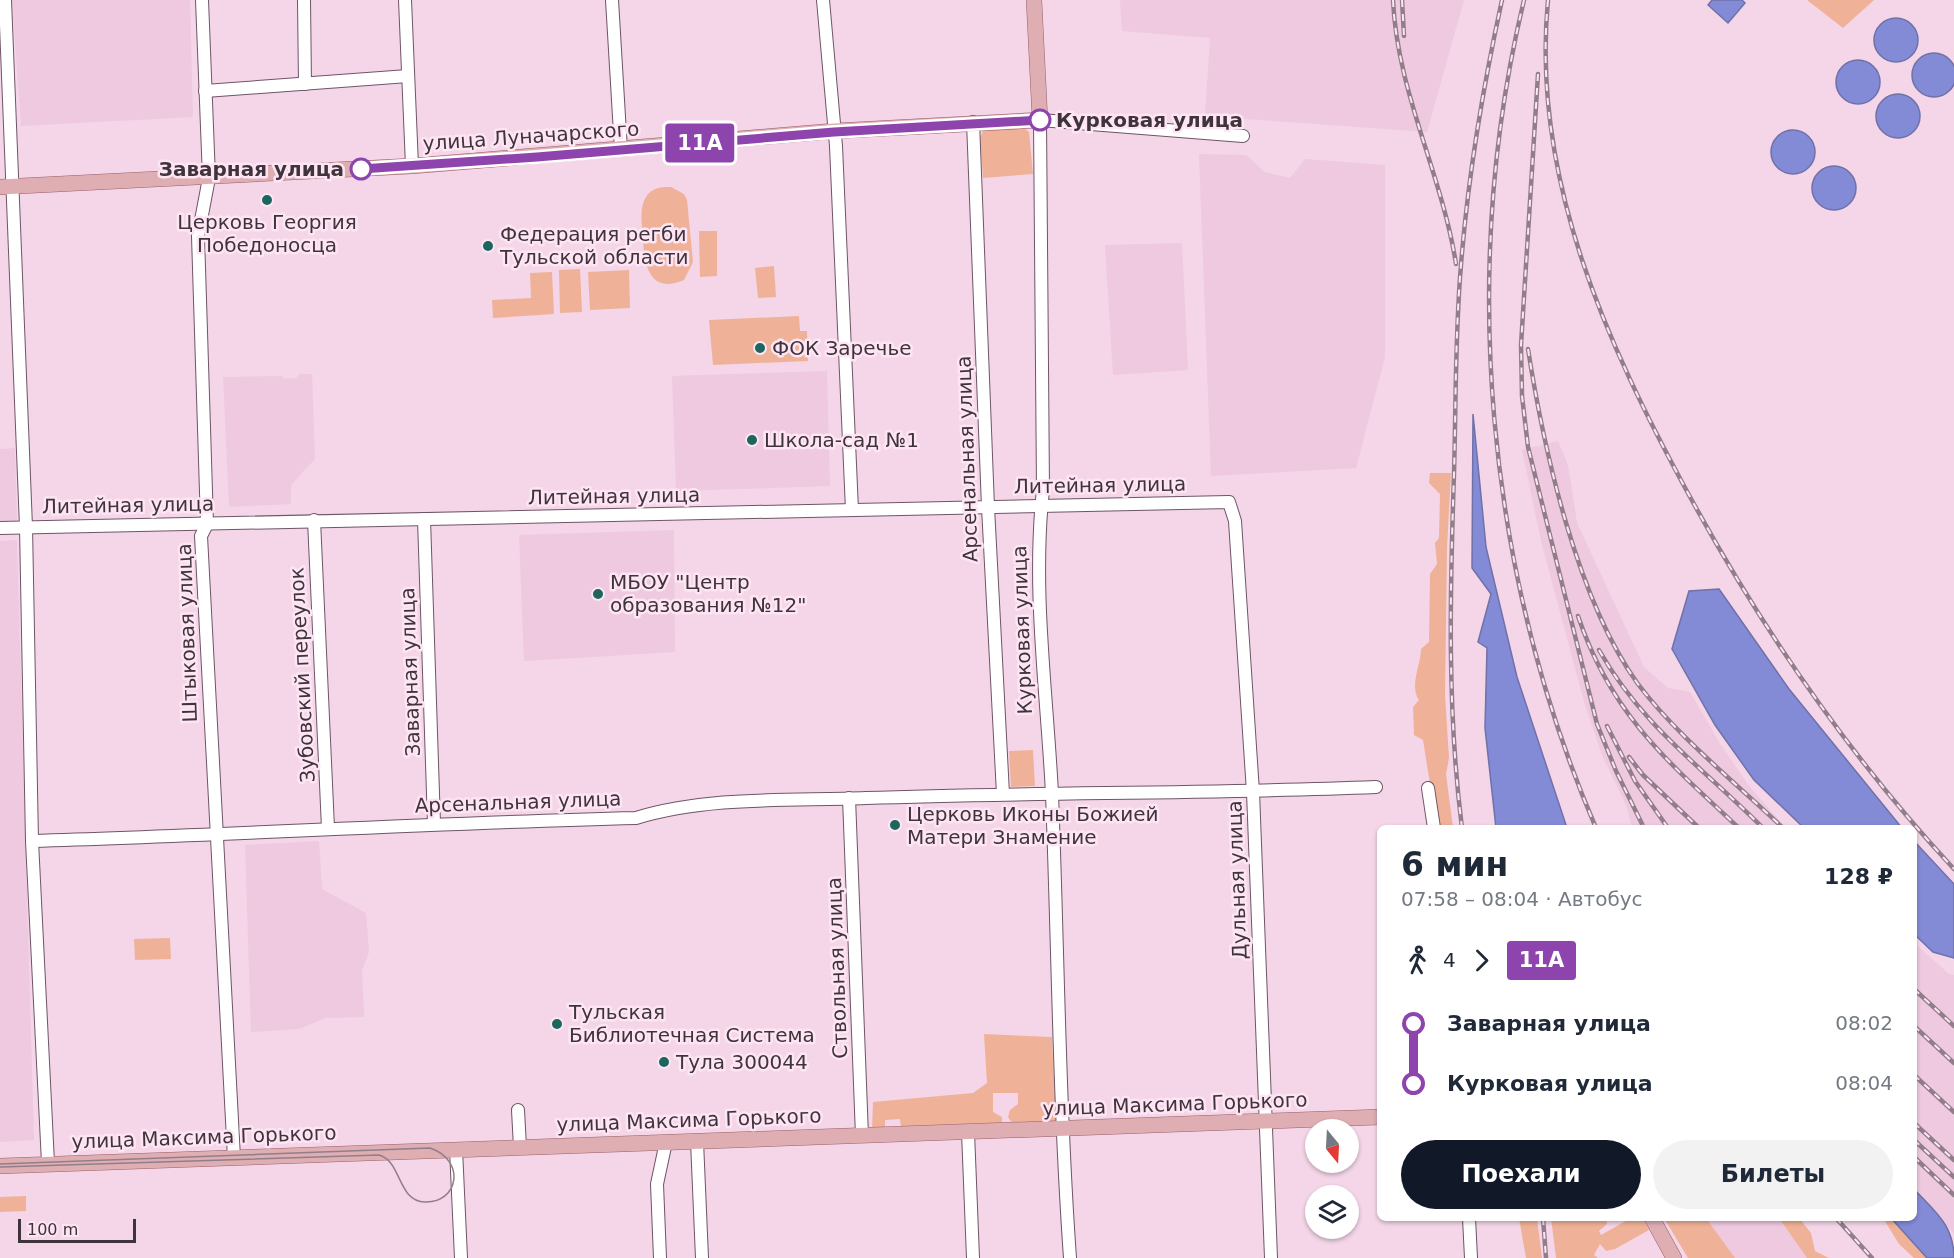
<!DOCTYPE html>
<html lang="ru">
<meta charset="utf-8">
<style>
body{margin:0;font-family:"DejaVu Sans",sans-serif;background:#f2f2f3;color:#1f2937;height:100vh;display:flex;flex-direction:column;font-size:22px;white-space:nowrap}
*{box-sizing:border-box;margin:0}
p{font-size:20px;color:#747a83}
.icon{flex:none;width:33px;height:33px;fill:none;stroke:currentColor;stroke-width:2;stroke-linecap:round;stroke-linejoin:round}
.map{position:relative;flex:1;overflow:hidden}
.drawer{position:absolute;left:1377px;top:825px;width:540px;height:396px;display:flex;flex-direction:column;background:#fff;border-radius:9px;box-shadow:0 2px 4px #0004}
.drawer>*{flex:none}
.badge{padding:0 12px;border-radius:4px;font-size:21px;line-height:39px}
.needle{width:39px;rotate:162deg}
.controls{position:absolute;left:1305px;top:1119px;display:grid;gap:12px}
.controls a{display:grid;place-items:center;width:54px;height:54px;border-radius:50%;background:#fff;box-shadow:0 2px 4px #0004;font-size:30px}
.scale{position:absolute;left:18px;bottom:15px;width:118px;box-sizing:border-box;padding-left:6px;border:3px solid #40343c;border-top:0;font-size:16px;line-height:21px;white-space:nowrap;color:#40343c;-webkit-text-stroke:4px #fee5f4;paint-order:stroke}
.map>.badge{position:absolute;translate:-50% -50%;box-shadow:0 0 0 3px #fff}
.legs{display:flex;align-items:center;gap:9px;height:66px;padding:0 24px;font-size:20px}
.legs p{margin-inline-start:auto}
.summary{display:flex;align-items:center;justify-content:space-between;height:102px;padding:0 24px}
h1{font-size:33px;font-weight:700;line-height:45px}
.action{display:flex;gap:12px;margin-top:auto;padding:12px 24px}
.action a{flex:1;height:69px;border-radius:36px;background:#111827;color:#fff;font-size:24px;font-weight:700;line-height:69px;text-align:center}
.action a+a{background:#f2f2f3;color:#1f2937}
ul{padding:0 24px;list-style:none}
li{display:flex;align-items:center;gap:21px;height:60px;font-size:22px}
li i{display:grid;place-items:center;width:9px;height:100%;margin:0 8px;background:currentColor}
li i::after{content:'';width:15px;height:15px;margin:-8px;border:4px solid;border-radius:50%;background:#fff}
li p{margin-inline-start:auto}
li:first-child i{background:linear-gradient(#0000 50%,currentColor 0)}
li:last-child i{background:linear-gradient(currentColor 50%,#0000 0)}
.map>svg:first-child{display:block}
.built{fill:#eec9df}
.green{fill:#efb298}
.water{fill:#838bd7;stroke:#6f71a8;stroke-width:1.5}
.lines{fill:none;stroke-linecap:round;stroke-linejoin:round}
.minor-casing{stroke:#6e5565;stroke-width:14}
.major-casing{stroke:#986069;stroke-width:16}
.minor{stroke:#fff;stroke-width:12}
.major{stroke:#deaeb3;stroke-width:15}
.tram{stroke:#927e8a;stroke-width:1.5}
.rail-casing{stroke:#927e8a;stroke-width:4.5}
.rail{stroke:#fee5f4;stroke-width:2;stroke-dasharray:7;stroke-linecap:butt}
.line-1-casing{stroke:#fff;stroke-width:14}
.line-1{stroke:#8e44ad;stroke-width:9}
.stop-1-dot{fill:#fff;stroke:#8e44ad;stroke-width:3}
.poi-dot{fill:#1d665d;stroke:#fee5f4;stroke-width:2}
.labels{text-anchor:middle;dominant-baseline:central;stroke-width:5;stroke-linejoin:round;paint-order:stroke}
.stop-label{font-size:20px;font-weight:bold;fill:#40343c;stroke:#fee5f4;text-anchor:start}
.street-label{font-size:20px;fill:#40343c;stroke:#fee5f4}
.poi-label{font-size:20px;fill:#40343c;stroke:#fee5f4;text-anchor:start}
</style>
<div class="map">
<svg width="1954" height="1258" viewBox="0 0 1954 1258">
<rect width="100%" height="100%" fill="#f4d6e8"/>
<g class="built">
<path d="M12,0H190L193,117L21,126Z"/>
<path d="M1120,0H1464L1427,132L1205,116L1210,38L1122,31Z"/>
<path d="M1199,154L1246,155L1265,172L1290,178L1305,159L1385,165V357L1356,468L1211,476Z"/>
<path d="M1182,243L1188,370L1113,375L1105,245Z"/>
<path d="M827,371L830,486L676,491L672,376Z"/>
<path d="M300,374H312L315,459L291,485V504L229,507L223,377L282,376L284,379L296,378Z"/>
<path d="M1558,441L1568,465L1577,523L1644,667L1668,688L1690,692L1719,742L1749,786L1786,828H1632L1626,805L1602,755L1585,705L1542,545L1522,450Z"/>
<path d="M15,448L17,523L0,524V449Z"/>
<path d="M674,530L675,652L524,661L519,535Z"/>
<path d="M17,540L34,1140L0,1142V541Z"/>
<path d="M319,841L322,889L366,913L369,952L362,971L364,1017L326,1018L299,1029L251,1032L245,845Z"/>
<path d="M1914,943L1949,974L1954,975V1234L1914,1189Z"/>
<path d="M1706,1218H1779L1807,1258H1735Z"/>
</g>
<g class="green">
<path d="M1807,0H1874L1843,28Z"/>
<path d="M988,128H1024L1029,132L1033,174L983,178L980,138L983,131Z"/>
<path d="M671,187L684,194L687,200L693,262L684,280C649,295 644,264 643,238C642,223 638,205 649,193C656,187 663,187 671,187Z"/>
<path d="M699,231H717V276L700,277Z"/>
<path d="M774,266L776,297L758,298L755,268Z"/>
<path d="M580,269L582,312L560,313L559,270Z"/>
<path d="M629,270L630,308L590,310L588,272Z"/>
<path d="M552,272L554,314L493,318L492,300L531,298L530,273Z"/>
<path d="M799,316L800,331H807L808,361L713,365L709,320Z"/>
<path d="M1430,473H1451L1447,548L1445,695L1449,758L1446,774L1453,828H1437L1423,740L1414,735L1413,707L1419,700C1409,686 1421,665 1421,649L1429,642L1430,574L1437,564L1435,543L1439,538L1440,494L1429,483Z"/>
<path d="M1033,750L1035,786L1011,787L1009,751Z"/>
<path d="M170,938L171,959L135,960L134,939Z"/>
<path d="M984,1034L1052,1037L1056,1124L1012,1123L1008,1117L1010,1110L1018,1104V1093H993V1112L1002,1117V1127L901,1128L900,1119L885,1120V1129L872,1130L873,1102L973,1093L987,1083Z"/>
<path d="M26,1196V1211L0,1212V1197Z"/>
<path d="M1519,1218H1537L1542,1258H1526Z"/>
<path d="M1551,1218H1606L1607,1224L1599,1231L1601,1235L1631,1218H1643L1649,1230L1615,1249L1606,1251L1600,1244L1594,1255L1598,1258H1556Z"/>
<path d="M1664,1218H1706L1735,1258H1688Z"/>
<path d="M1779,1218H1799L1811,1233L1815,1251L1829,1258H1807Z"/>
<path d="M1883,1218H1891L1927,1258H1914L1899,1244Z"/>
</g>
<g class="water">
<path d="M1712,0H1742L1745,3L1728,23L1708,5Z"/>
<circle cx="1896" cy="40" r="22"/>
<circle cx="1934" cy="75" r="22"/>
<circle cx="1858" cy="82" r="22"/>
<circle cx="1898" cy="116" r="22"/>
<circle cx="1793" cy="152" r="22"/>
<circle cx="1834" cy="188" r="22"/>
<path d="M1473,414L1486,547L1517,677L1567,828H1496L1485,728L1487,648L1478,642L1491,594L1472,568Z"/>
<path d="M1719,589L1789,689L1902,828H1804L1754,780L1715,725L1672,649L1689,591Z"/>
<path d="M1914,841L1954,884V958L1933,952L1914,934Z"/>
<path d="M1914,1189C1935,1212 1954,1225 1954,1258H1927L1891,1218H1914Z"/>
</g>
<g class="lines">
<g class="minor-casing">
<g id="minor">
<path d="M5,0L26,527L32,841L48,1163"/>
<path d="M202,0L209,178L198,236L207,524L201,536L234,1158"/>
<path d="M304,0L305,84"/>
<path d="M405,0L412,166"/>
<path d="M612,0L621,150"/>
<path d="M823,0L836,146L852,510"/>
<path d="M205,91L408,76"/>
<path d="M973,122L988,507L1003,794"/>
<path d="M424,519L434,824"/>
<path d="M314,520L328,828"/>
<path d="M0,528L1229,502L1235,521L1253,792L1271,1258"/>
<path d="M1428,788L1434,828"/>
<path d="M849,798L862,1136"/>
<path d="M32,841C234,835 435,823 636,818C709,796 790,801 866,798C1036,792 1206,794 1376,787"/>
<path d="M518,1110L520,1147"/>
<path d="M968,1132L973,1258"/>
<path d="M697,1141L702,1258"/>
<path d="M456,1149L461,1258"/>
<path d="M1469,1218L1471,1258"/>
<path d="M660,1258L657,1184L666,1142"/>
<path d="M1070,1258C1059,1103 1058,949 1052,794C1047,693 1032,591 1043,490L1040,120L1243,136"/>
</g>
</g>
<g class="major-casing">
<g id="major">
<path d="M0,187L412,166L834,131L1040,120L1034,0"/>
<path d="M0,1166L1380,1117"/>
<path d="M1652,1218L1674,1258"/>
</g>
</g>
<use href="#minor" class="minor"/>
<use href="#major" class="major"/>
<path class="tram" d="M0,1164L430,1148C466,1160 459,1203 425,1202C397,1201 402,1161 379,1155L0,1167"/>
<g class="rail-casing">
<g id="rail">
<path d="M1393,0C1397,92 1442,174 1456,264"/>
<path d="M1402,0L1404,36"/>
<path d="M1524,0C1459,271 1486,572 1596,828"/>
<path d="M1548,0C1531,177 1606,343 1689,495C1762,629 1850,757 1954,869"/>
<path d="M1538,74L1521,345L1522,396L1528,447L1597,724L1616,771L1644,828"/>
<path d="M1528,349C1544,451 1577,600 1638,684C1676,735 1737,784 1783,828"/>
<path d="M1578,616C1611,714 1666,760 1739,828"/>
<path d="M1599,650C1642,726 1703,768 1763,828"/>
<path d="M1607,726L1635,781L1668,828"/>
<path d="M1629,757L1643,775L1699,828"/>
<path d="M1462,828C1447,710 1450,592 1454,474C1456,404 1455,334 1461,265C1468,176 1483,87 1502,0"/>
<path d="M1914,989L1954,1026"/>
<path d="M1914,1026L1954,1063"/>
<path d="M1914,1075L1954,1112"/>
<path d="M1914,1123L1954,1160"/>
<path d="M1914,1140L1954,1177"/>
<path d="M1914,1157L1954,1195"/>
<path d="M1543,1218L1546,1258"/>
<path d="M1836,1218L1872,1258"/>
</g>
</g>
<use href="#rail" class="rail"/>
</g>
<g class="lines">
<g class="line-1-casing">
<path id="line-1" d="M361,169L537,157L834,132L1040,120"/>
</g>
<use href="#line-1" class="line-1"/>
</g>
<g class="stop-1-dot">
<circle cx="1040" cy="120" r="10"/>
<circle cx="361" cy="169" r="10"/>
</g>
<g class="poi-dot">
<circle cx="267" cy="200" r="6"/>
<circle cx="488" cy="246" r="6"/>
<circle cx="760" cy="348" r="6"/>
<circle cx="752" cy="440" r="6"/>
<circle cx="598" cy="594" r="6"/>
<circle cx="895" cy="825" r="6"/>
<circle cx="557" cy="1024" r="6"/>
<circle cx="664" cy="1062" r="6"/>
</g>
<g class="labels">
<g class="stop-label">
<text x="1056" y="120">Курковая улица</text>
<text x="344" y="169" text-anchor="end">Заварная улица</text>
</g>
<g class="street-label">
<text transform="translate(531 136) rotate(-4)">улица Луначарского</text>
<text transform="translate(967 459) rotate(-92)">Арсенальная улица</text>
<text transform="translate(1100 485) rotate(-1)">Литейная улица</text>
<text transform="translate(614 496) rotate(-1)">Литейная улица</text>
<text transform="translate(128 505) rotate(-1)">Литейная улица</text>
<text transform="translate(1022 630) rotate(-92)">Курковая улица</text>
<text transform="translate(187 633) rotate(-92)">Штыковая улица</text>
<text transform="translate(410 672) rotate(-92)">Заварная улица</text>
<text transform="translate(302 675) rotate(-93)">Зубовский переулок</text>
<text transform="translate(518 802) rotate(-2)">Арсенальная улица</text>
<text transform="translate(1237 880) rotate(-92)">Дульная улица</text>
<text transform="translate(837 968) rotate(-92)">Ствольная улица</text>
<text transform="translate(1175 1104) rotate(-2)">улица Максима Горького</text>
<text transform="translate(689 1120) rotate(-2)">улица Максима Горького</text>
<text transform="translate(204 1137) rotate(-2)">улица Максима Горького</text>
</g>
<g class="poi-label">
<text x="267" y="222" text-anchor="middle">Церковь Георгия<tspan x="267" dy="23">Победоносца</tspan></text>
<text x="500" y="234">Федерация регби<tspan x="500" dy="23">Тульской области</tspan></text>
<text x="772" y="348">ФОК Заречье</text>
<text x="764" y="440">Школа-сад №1</text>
<text x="610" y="582">МБОУ "Центр<tspan x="610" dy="23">образования №12"</tspan></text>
<text x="907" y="814">Церковь Иконы Божией<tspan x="907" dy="23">Матери Знамение</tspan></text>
<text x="569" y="1012">Тульская<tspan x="569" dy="23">Библиотечная Система</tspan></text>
<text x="676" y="1062">Тула 300044</text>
</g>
</g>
</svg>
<div class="controls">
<a><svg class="needle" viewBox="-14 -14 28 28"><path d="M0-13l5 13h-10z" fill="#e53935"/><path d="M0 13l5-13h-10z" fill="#747a83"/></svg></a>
<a><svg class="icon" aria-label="layers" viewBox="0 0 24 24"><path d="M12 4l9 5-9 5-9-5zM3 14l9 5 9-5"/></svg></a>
</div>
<div class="scale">100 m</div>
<b class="badge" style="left:700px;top:143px;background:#8e44ad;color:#fff">11А</b>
<section class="drawer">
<div class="summary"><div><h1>6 мин</h1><p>07:58 – 08:04 · Автобус</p></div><b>128 ₽</b></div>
<div class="legs"><svg class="icon" aria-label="walk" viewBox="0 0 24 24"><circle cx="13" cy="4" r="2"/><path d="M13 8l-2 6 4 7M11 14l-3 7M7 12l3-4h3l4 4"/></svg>4<svg class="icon" aria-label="forward" viewBox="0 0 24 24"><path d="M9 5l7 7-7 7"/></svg><b class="badge" style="background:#8e44ad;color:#fff">11А</b></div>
<ul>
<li><i style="color:#8e44ad"></i><b>Заварная улица</b><p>08:02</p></li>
<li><i style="color:#8e44ad"></i><b>Курковая улица</b><p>08:04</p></li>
</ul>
<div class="action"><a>Поехали</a><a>Билеты</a></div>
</section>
</div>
